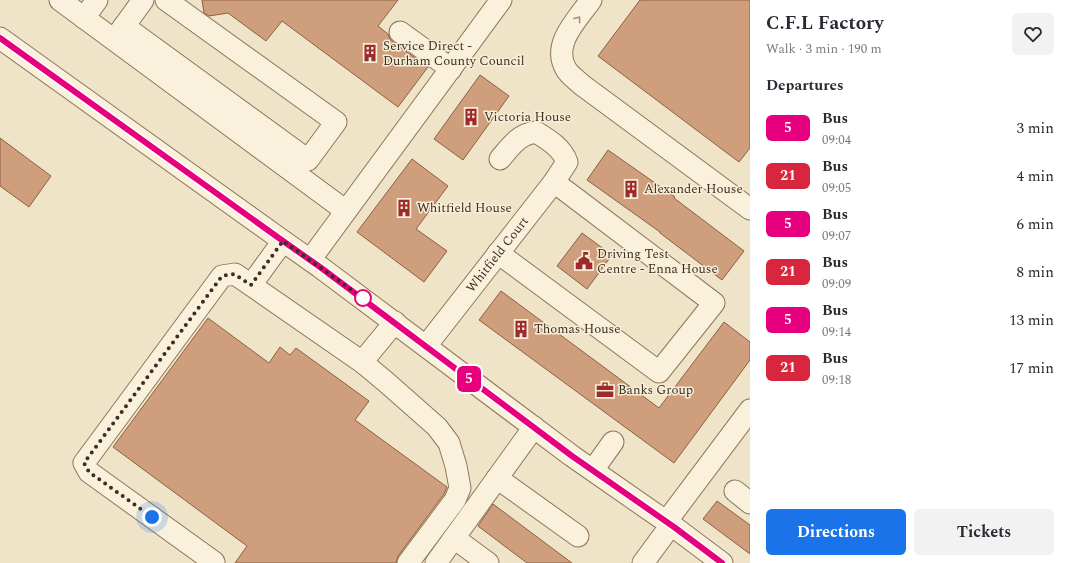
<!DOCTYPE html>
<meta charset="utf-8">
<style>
body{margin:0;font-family:Spectral,serif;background:#f2f2f3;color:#2b2b33;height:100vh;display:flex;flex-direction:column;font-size:15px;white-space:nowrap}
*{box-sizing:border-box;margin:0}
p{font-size:13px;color:#7c7c81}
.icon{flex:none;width:22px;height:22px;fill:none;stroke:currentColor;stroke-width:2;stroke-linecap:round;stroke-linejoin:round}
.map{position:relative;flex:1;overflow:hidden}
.drawer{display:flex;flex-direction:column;background:#fff;width:320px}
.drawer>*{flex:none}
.badge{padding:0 8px;border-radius:6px;font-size:14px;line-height:26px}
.you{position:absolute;width:20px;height:20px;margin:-10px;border:3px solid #fff;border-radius:50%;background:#1a73e8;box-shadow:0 0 0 6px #1a73e833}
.map>.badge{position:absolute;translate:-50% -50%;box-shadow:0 0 0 2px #fff}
h2{padding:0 16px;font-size:15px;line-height:36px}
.round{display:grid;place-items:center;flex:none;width:42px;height:42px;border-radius:6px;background:#f2f2f3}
.head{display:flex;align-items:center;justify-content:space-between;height:68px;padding:0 16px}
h1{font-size:19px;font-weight:700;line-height:30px}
.cta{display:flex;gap:8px;margin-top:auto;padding:8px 16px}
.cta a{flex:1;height:46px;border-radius:6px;background:#1a73e8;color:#fff;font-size:16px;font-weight:700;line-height:46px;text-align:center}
.cta a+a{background:#f2f2f3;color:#2b2b33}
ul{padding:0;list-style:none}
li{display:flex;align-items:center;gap:12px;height:48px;padding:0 16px}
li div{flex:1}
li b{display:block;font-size:15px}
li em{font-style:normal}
li .badge{min-width:44px;font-weight:700;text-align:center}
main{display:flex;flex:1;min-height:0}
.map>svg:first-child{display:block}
.building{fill:#cf9f7d;stroke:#8d5f41}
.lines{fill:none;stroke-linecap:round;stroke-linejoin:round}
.minor-casing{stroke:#8d765c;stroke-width:23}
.minor{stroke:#faf1dc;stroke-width:21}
.oneway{stroke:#9c907e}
.line-casing{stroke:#fff;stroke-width:9}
.line{stroke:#e6007e;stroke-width:6}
.walk{stroke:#3d2e20;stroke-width:4;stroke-dasharray:0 7.2}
.stop-dot{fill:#fff;stroke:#e6007e;stroke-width:2}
.labels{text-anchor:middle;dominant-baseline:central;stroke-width:3;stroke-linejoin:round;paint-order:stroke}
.poi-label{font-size:13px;fill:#3d2e20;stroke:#f7eed8;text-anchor:start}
.street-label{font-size:13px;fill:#3d2e20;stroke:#f7eed8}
</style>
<main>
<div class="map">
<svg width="750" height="563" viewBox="0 0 750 563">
<rect width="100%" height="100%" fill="#f0e4c8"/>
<g class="building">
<path d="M202,0H398L378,26L388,34L389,37L393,42L428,67L398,107L282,21L266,41L228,13L209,16L204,13Z"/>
<path d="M640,0H750V148L739,162L598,56Z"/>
<path d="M480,75L509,96L463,160L434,139Z"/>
<path d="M0,138L51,176L29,207L0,186Z"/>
<path d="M608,150L675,197L674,198L744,251L722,280L660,233V232L587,180Z"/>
<path d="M412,159L448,186L416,229L447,251L424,282L357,232Z"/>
<path d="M582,233L612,255L587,289L557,266Z"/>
<path d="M501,291L659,408L724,322L750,342V360L674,463L479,320Z"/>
<path d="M208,318L269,363L280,347L290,355L296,348L369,401L355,420L447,487L444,494L398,556L396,563H235L247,546L113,447Z"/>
<path d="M717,501L750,525V554L703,519Z"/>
<path d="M493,504L572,563H527L478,526Z"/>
</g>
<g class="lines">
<g class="minor-casing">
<g id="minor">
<path d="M60,0L346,211"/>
<path d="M591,0C578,19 551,44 566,69C569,75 577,80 582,85L750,209"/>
<path d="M84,18L97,0"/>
<path d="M124,26L308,160L336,122L166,0"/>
<path d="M400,32L451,69"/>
<path d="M117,36L143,0"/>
<path d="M0,38L283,241L320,267L572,456L674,527L722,563"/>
<path d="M498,253L659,372L714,303L554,182"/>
<path d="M310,260L501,0"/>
<path d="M251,285L283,241"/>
<path d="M395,322L362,362L386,382L437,427L449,443L456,466L460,488L455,500L408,563"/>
<path id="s1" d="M426,346L554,182L567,162C562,148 549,140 536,132C519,134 511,146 500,159"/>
<path d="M593,470L613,442"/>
<path d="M497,478L578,536"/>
<path d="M735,491L750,503"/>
<path d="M666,522L750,410"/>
<path d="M454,538L488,563"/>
<path d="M214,562L89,472L84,463L222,276L235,274L362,362"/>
<path d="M436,563L534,427"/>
<path d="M643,563L671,525"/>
</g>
</g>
<use href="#minor" class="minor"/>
</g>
<defs><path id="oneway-chevron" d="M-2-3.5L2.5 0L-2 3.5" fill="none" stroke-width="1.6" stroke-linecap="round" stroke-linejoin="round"/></defs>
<use class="oneway" href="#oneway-chevron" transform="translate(578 19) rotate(-54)"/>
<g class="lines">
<g class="line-casing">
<path id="line" d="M0,38L283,241L320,267L572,456L674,527L722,563"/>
</g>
<use href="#line" class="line"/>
<path class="walk" d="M152,517L89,472L84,463L222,276L234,274L251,285L283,241L363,298"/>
</g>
<defs>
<g id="building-bare" transform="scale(1.38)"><path d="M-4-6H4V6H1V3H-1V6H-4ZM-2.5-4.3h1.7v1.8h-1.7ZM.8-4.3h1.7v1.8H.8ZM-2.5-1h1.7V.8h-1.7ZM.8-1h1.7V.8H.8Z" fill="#9e2a2b" stroke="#f7eed8" stroke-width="2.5" paint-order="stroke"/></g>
<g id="civic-bare" transform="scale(1.38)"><path d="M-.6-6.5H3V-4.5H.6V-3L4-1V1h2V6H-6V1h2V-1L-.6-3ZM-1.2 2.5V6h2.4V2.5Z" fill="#9e2a2b" stroke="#f7eed8" stroke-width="2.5" paint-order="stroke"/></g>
<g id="office-bare" transform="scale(1.38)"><path d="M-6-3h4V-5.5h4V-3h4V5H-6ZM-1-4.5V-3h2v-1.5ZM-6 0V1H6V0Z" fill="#9e2a2b" stroke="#f7eed8" stroke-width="2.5" paint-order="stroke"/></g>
</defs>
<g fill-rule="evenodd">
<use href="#building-bare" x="370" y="53"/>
<use href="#building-bare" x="471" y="117"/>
<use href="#building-bare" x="631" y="189"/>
<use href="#building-bare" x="404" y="208"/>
<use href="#civic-bare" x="584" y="261"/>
<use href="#building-bare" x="521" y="329"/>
<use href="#office-bare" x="605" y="390"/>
</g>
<circle class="stop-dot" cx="363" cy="298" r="8"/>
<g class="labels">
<g class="poi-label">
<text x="383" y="46">Service Direct -<tspan x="383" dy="15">Durham County Council</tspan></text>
<text x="484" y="117">Victoria House</text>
<text x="644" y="189">Alexander House</text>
<text x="417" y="208">Whitfield House</text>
<text x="597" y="254">Driving Test<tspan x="597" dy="15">Centre - Enna House</tspan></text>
<text x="534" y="329">Thomas House</text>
<text x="618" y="390">Banks Group</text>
</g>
<g class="street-label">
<text stroke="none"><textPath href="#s1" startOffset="116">Whitfield Court</textPath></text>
</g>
</g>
</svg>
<div class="you" style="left:152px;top:517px"></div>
<b class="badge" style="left:469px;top:379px;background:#e6007e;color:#fff">5</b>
</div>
<section class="drawer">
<div class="head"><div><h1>C.F.L Factory</h1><p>Walk · 3 min · 190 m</p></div><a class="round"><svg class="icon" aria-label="heart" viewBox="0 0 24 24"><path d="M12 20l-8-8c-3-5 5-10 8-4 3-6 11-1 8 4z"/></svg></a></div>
<h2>Departures</h2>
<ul>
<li><span class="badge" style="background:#e6007e;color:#fff">5</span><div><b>Bus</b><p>09:04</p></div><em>3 min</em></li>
<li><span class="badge" style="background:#d7263d;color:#fff">21</span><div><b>Bus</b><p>09:05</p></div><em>4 min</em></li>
<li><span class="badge" style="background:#e6007e;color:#fff">5</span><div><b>Bus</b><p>09:07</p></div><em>6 min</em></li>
<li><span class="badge" style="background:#d7263d;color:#fff">21</span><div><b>Bus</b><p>09:09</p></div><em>8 min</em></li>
<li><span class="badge" style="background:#e6007e;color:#fff">5</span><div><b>Bus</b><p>09:14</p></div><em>13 min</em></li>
<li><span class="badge" style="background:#d7263d;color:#fff">21</span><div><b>Bus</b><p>09:18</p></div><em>17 min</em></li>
</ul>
<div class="cta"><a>Directions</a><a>Tickets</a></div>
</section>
</main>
